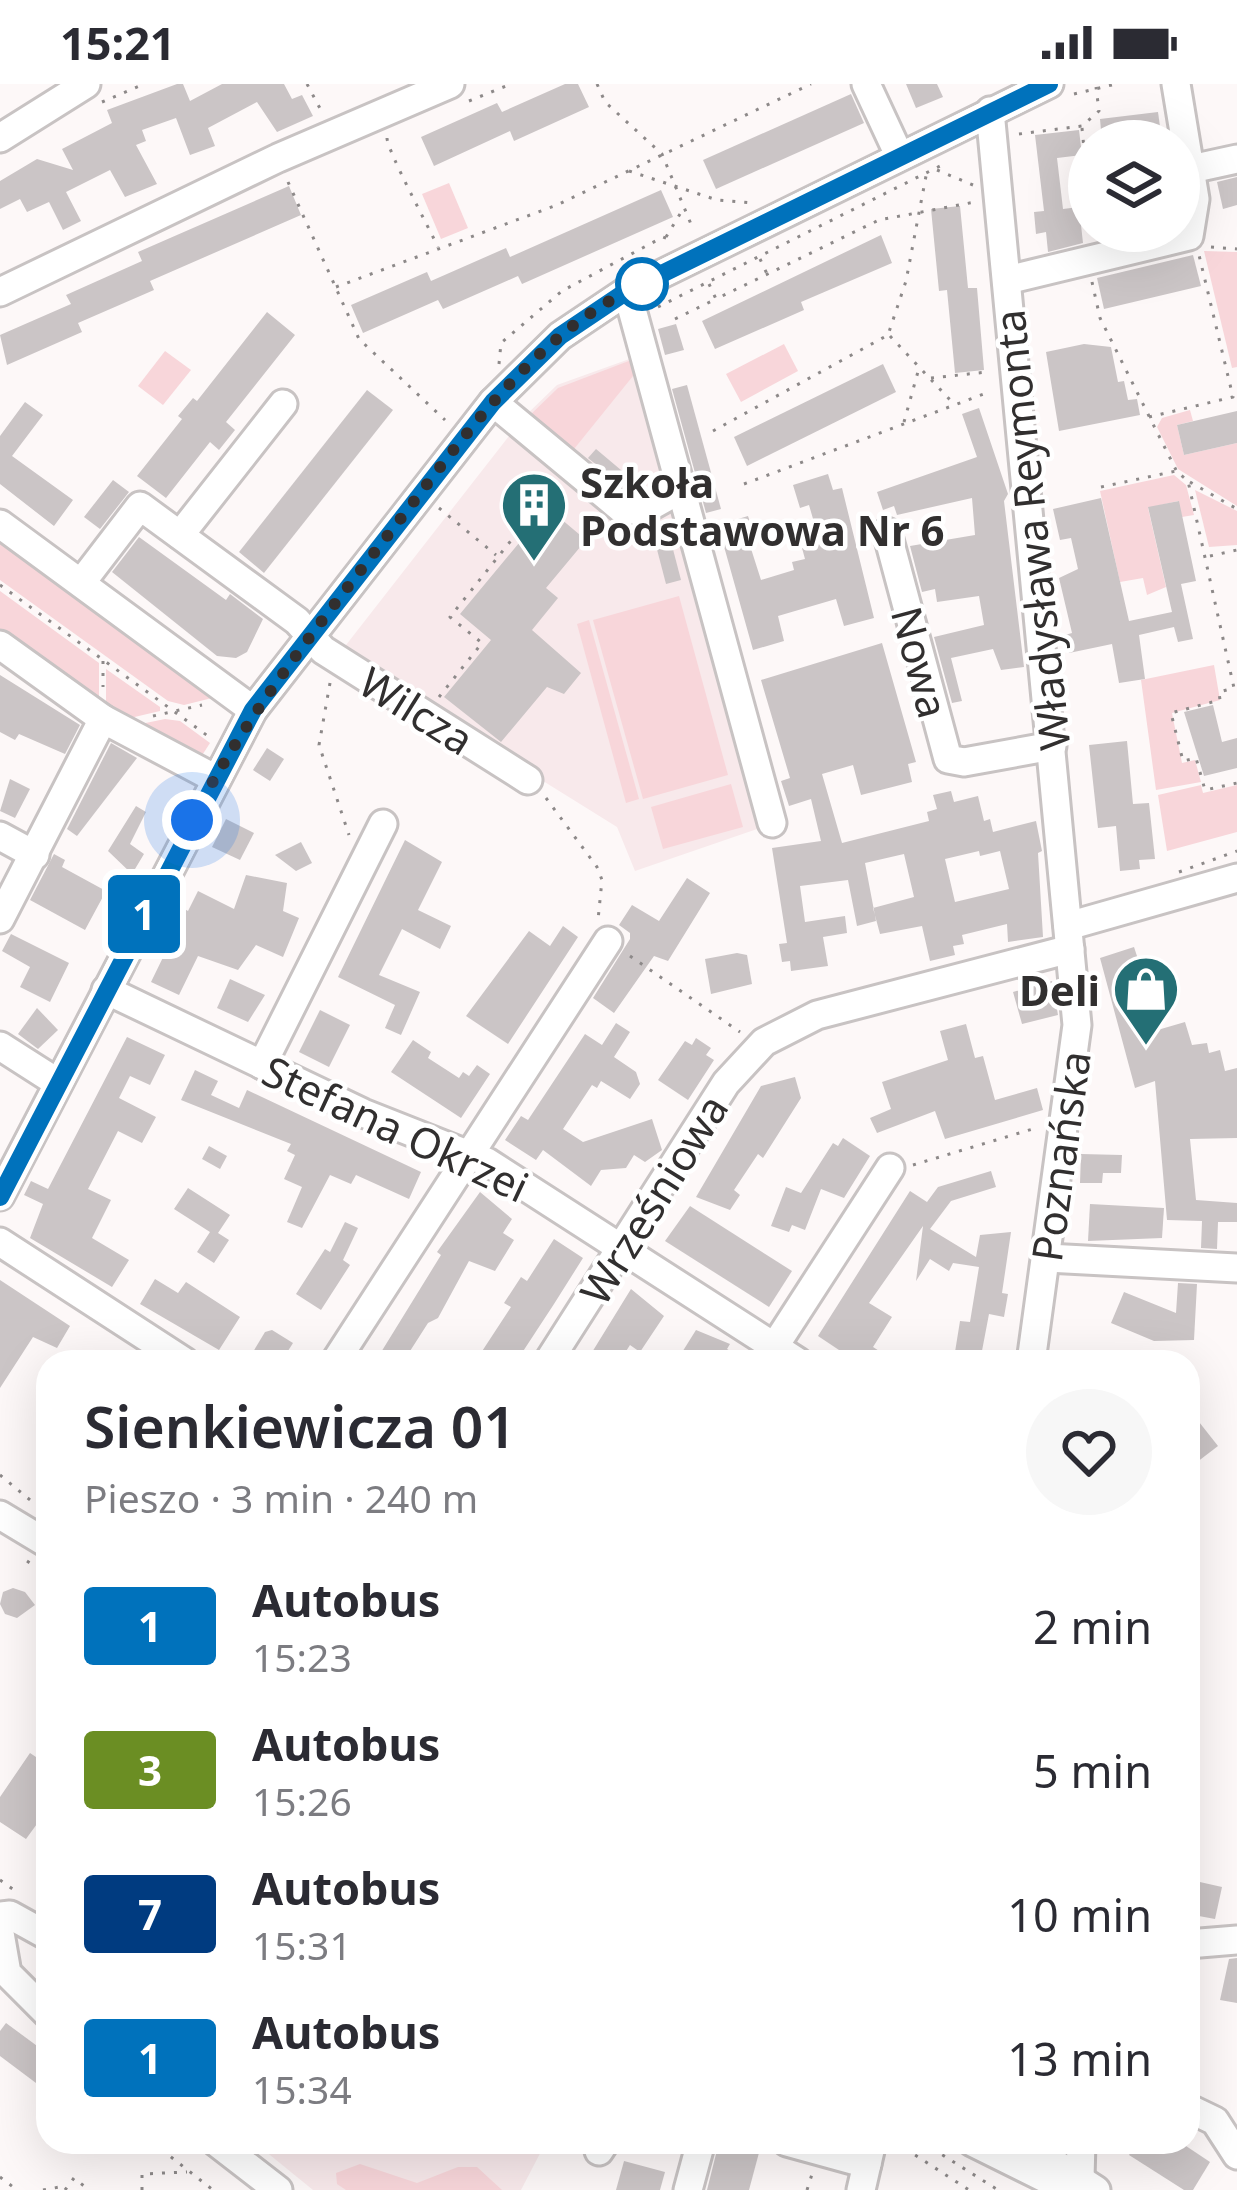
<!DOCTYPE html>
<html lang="pl">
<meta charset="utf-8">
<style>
body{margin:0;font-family:"Noto Sans",sans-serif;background:#f7f7f7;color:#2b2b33;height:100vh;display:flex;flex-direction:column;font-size:45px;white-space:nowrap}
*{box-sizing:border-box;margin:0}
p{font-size:39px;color:#7c7c81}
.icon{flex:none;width:66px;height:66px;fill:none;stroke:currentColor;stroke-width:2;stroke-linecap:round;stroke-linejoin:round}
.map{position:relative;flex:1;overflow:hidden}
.drawer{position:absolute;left:36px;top:1266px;width:1164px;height:804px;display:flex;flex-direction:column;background:#fff;border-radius:36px;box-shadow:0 12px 48px #0002}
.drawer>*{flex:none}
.badge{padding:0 24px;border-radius:9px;font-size:42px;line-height:78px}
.tools{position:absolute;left:1068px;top:36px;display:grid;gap:24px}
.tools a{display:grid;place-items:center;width:132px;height:132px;border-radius:50%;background:#fff;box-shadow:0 12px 48px #0002;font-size:60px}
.you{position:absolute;width:60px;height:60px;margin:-30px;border:9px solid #fff;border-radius:50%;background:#1a73e8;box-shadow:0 0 0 18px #1a73e833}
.map>.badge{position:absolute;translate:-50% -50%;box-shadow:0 0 0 6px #fff}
.round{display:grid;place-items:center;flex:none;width:126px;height:126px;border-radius:63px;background:#f7f7f7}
.summary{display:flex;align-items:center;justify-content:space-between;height:204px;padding:0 48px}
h1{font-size:57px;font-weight:600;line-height:90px}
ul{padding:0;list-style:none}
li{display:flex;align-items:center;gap:36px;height:144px;padding:0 48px}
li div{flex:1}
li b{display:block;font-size:45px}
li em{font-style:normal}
li .badge{min-width:132px;font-weight:700;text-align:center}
.status{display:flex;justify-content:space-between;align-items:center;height:84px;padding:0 60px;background:#fff;direction:ltr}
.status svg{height:33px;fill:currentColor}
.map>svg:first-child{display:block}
.built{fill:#f8e9eb}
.green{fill:#f8d6da}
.building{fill:#cbc5c6;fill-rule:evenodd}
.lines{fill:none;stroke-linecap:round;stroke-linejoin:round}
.minor-casing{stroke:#c8c3c3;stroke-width:33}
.path{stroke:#8d8989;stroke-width:3;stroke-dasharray:3 9;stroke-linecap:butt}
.minor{stroke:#fff;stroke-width:27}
.line-casing{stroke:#fff;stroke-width:27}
.line{stroke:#0072bc;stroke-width:18}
.walk{stroke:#312f2f;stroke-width:12;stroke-dasharray:0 21.6}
.stop-dot{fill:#fff;stroke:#0072bc;stroke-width:6}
.labels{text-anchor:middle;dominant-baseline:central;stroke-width:9;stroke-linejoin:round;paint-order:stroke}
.poi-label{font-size:42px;font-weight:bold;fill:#312f2f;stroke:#fff;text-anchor:start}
.street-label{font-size:42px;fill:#312f2f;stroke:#fff}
</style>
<div class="status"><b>15:21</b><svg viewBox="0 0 49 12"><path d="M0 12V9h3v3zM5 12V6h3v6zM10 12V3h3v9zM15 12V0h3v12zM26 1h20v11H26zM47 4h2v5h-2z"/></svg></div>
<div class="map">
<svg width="1237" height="2106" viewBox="0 0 1237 2106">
<rect width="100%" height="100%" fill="#fdf8f8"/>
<g class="built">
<path d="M635,273L760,744L635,787L617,743L339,570L523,334L557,301Z"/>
<path d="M254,2058H546L521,2106H313Z"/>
</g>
<g class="green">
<path d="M449,99L468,144L441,155L422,110Z"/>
<path d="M1204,167L1237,168V283L1232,284Z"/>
<path d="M784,260L798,287L741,318L726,290Z"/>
<path d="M165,267L191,286L163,321L138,302Z"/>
<path d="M634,275L637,287L570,370L526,335L558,304Z"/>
<path d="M1190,326L1193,337L1177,341L1184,371L1237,359V422L1178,385L1157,343L1162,334Z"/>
<path d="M1174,391L1186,401L1194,431L1182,433L1178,417L1148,424L1166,503L1147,511L1143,494L1120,498L1100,407Z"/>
<path d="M1195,406L1237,427V461L1209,463Z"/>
<path d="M0,453L216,613L184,621L168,617L0,496Z"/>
<path d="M0,507L99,579V622L0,553Z"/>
<path d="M679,512L728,691L643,715L593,536Z"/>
<path d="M589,536L639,715L626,719L577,540Z"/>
<path d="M1214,581L1220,616L1172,629L1182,679L1195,676L1201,698L1156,706L1141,596Z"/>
<path d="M106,585L160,623V627L126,635L106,627Z"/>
<path d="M165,635L180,637L210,659L199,676L131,642Z"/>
<path d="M731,700L743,743L663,765L651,723Z"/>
<path d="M1201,701L1203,709L1237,701V748L1167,767L1158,711Z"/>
<path d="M360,2080L417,2099L458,2083H477L502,2106H346L337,2100L336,2089Z"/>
</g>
<g class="building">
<path d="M177,0H183L190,17L222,0H284L292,15L302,11L313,32L277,48L257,18L208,44L215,62L190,71L176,34L142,46L146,57L136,61L157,100L125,113L110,86L66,108L81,137L63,146L49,118L27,128L20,115L0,125V97L37,75L73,86L62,65L112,39L107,26Z"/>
<path d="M565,0H578L589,23L514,57L510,47L434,82L421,53L497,19L502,28Z"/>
<path d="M906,0H937L943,13L916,24Z"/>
<path d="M851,10L864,39L716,105L703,76Z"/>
<path d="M1158,28L1162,57H1102L1100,35Z"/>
<path d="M1079,46L1082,71L1057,74L1063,125L1079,123L1083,159L1048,168L1046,148L1036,150L1034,128L1044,127L1035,51Z"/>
<path d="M1237,93V121L1223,125L1217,98Z"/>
<path d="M289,102L301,131L150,197L154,206L78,239L82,248L7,281L0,251L71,220L66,211L142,177L138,168Z"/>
<path d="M661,106L673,133L522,200L518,192L443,225L438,216L363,249L351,221L427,188L431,197L506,164L510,173Z"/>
<path d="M960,122L968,204H977L984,286L955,289L947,206L939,207L931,125Z"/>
<path d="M881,151L892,179L801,218L804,226L715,265L702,237Z"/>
<path d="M1193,171L1201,202L1104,225L1097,194Z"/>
<path d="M267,228L295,251L226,338L235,346L219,366L210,358L166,414L137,392L182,335L178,332L193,314L197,317Z"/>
<path d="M676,240L684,266L665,271L658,245Z"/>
<path d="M1084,260L1111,263L1118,298L1124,297L1128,316L1137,315L1140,331L1059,347L1046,268Z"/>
<path d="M883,280L896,308L747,382L734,353Z"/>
<path d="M687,301L721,425L706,429L672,305Z"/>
<path d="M367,306L393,326L264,489L239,468Z"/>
<path d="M25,318L43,331L12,372L73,416L54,442L0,400V352Z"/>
<path d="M979,324L1008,410L1004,417L1024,583L1001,586L993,565L951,574L962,617L952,619L934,553L984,541L979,512L937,518L935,505L922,508L910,462L975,451L972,414L897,431L894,422L883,426L877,408L977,373L962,330Z"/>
<path d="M1237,327V359L1184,371L1177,341Z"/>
<path d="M596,365L634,397L627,406L588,374Z"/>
<path d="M828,390L833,406L842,404L874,534L844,542L836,515L778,532L784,557L753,566L718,441L748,432L753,447L746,449L761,496L794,486L792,478L805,475L802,464L820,459L809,421L800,424L793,401Z"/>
<path d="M113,396L129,408L100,445L84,433Z"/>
<path d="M1101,414L1129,537L1172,528L1148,423L1179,417L1196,497L1181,500L1193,555L1178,558L1174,543L1139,551L1145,595L1119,599L1112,560L1069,569L1065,551L1072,549L1059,494L1078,485L1071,454L1060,456L1053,425Z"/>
<path d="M548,424L586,456L546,504L558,514L532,546L581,589L564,610L547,603L501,658L444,613L491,556L460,530Z"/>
<path d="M669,450L681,496L666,500L654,454Z"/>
<path d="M139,453L226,516L230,510L263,535L247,568L236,574L217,572L112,488Z"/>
<path d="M882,559L916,678L908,680L912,698L861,711L853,681L822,690L842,759L929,737L927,728L937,725L933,711L951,707L954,718L978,712L984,737L990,735L993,748L1036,737L1042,767L1038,769L1043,853L1008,858L1007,840L962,851L964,860L953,862L955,871L930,877L922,842L880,850L873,824L914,813L904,770L865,779L876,837L857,842L848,796L800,802L805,838L845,832L847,849L823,853L828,882L791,887L790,877L782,878L779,860L787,859L772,764L821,757L811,715L789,722L781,697L790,694L761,596ZM979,767L980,772L1000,767L1009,805L955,818L945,775Z"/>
<path d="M0,591L80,641L65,670L19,650L15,656L0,648Z"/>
<path d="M1213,621L1222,658L1237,654V684L1204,692L1184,628Z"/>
<path d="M1127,657L1133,720L1149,719L1155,775L1139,776L1140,785L1120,787L1116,742L1098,744L1089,661Z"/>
<path d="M111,659L137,674L77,752L67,745Z"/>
<path d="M267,664L284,675L270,697L253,686Z"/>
<path d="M10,695L30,705L15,734L0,727Z"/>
<path d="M136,722L146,728L130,760L144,770L132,790L108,767Z"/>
<path d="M226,735L254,749L240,776L212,763Z"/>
<path d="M405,756L442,778L418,826L451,842L440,865L402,845L379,891L420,908L401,951L385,944L395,921L338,893Z"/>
<path d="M301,758L312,779L296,787L275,771Z"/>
<path d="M54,770L65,776L62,783L106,807L85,846L30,816Z"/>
<path d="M246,791L287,799L283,827L299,834L283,873L256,861L238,886L198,872L179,911L151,898L170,859L157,852L174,819L188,827L198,807L234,825Z"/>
<path d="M687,794L710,809L668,877L654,872L614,929L593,914L630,855V849L619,841L632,821L659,837Z"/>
<path d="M563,842L578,853L508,960L466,932L529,847L550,862Z"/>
<path d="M11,850L69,879L50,918L20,903L30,883L2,867Z"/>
<path d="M1134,863L1161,945L1185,938L1192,961L1207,959L1209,969L1220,966L1225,987L1237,984V1054L1190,1055L1196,1116L1237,1119V1138H1218L1217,1165L1201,1164L1202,1137L1167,1136L1155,997L1135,1004L1100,874Z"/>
<path d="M737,869L747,871L752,900L711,910L705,875Z"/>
<path d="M230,895L265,911L248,938L217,924Z"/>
<path d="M1052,897L1058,931L1022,940L1013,908Z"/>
<path d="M37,924L58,946L38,965L18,950Z"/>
<path d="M320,926L350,941L329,983L299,968Z"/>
<path d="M616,939L630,948L614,973L636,988L640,1000L630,1015L601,997L597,1004L592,1001L563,1045L583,1058L652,1035L662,1066L645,1078L634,1071L626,1084L601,1086L591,1102L543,1066L536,1076L505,1056L521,1032L528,1036L585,950L602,961Z"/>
<path d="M966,940L975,974L983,972L995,1016L1037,1004L1043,1026L945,1055L935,1027L877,1049L870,1034L891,1025L882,998L948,976L940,947Z"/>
<path d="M127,953L165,971L150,1001L130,992L119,1014L156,1033L142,1059L118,1047L88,1105L111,1116L92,1154L129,1176L112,1203L30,1154L43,1120L24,1111L31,1097L48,1105Z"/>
<path d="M696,954L711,964L706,971L714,976L688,1016L658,996L685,957L692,961Z"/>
<path d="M413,956L431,968L428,974L459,994L463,988L469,992L477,981L490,990L461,1034L391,988Z"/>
<path d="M195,986L218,997L211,1011L239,1024L247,1006L421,1088L409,1115L356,1091L351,1100L330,1091L302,1144L287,1138L302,1103L284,1095L295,1071L287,1067L291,1060L181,1016Z"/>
<path d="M795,993L801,1014L763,1074L758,1070L734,1106L740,1111L730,1126L696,1113L761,1002Z"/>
<path d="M843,1054L870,1072L844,1114L821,1105L805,1146L792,1141L789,1148L771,1142L786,1103L801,1109L833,1059L838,1062Z"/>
<path d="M209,1062L227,1072L220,1085L202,1075Z"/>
<path d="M1081,1070L1122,1071L1121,1089H1103L1102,1099H1080Z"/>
<path d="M991,1087L996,1103L951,1117L930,1145L976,1173L980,1151L1011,1148L1002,1209L1008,1210L1004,1233L989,1230L981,1272L955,1268L960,1237L970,1238L979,1183L953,1179L949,1187L930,1175L916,1197L923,1142L869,1219L892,1233L873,1263L896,1278H857L818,1252L910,1107L927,1118L938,1103Z"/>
<path d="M188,1104L230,1131L218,1149L229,1156L214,1179L197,1168L210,1148L174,1125Z"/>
<path d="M480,1108L512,1135L503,1149L514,1156L495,1187L469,1177L438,1234L428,1239L403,1278H375L441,1171L437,1168Z"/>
<path d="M1090,1120L1164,1124L1162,1154L1088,1157Z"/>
<path d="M690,1122L792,1187L769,1223L665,1157Z"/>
<path d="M345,1138L358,1144L343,1176L350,1181L321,1226L296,1210L325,1165L330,1168Z"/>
<path d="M554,1155L583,1174L554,1220L516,1278H475L511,1223L504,1219L521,1193L527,1197Z"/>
<path d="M155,1195L178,1209L186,1198L240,1233L219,1266L140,1220Z"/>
<path d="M0,1196L70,1242L57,1264L33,1253L0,1304Z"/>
<path d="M1178,1199L1197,1200L1194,1256L1154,1257L1111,1239L1124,1208L1176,1229Z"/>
<path d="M631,1205L664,1232L640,1268L630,1261L619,1278H586Z"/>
<path d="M272,1246L293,1259L281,1278H247L265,1248Z"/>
<path d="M696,1246L730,1260L727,1265L747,1278H676Z"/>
<path d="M1188,1324L1218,1362L1188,1385Z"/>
<path d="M13,1504L25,1508L35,1521L17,1534L5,1530L0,1520L3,1508Z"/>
<path d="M30,1669L48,1681V1737L42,1733L26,1755L0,1738V1713Z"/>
<path d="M1191,1796L1222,1803L1215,1835L1188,1830Z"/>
<path d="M1237,1874V1919L1220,1916L1229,1875Z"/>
<path d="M6,1939L48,1970V2008L0,1972V1947Z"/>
<path d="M719,2058L760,2065L749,2106H707Z"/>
<path d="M1137,2058H1180L1210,2078L1193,2106H1184L1129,2071Z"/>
<path d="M624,2077L665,2088L660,2106H616Z"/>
</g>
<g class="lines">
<g class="minor-casing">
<g id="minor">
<path d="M866,0L899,71"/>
<path d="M990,27L1077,941L1031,1278"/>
<path d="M0,54L86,0"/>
<path d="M1191,85L1237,75"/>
<path d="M1007,196L1189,152L1195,115L1176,0"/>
<path d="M627,207L772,739"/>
<path d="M0,208L278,74L450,0"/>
<path d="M493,318L622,425L642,427L681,405"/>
<path d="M0,440L253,626"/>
<path d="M887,448L948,675L964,678L1052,662"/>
<path d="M180,451L283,320"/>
<path d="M81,499L140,422L297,537L323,566L528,696"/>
<path d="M0,561L103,635"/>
<path d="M0,752L35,771"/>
<path d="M0,835L103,635L214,694"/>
<path d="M1068,842L1237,794"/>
<path d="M106,906L363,1029L487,1078L798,1278"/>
<path d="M0,962L58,999"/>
<path d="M262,981L383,740"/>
<path d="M0,1112L253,626L493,318L560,252L627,207L1049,0"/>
<path d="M0,1158L185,1278"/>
<path d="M1047,1174L1237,1184"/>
<path d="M767,1274L890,1084"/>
<path d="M335,1278L608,857"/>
<path d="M548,1278L726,999L764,958L817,931L1070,865"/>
<path d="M0,1431L48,1460"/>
<path d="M0,1832L10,1831L48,1852"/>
<path d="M0,1849L7,1889L48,1930"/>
<path d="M1188,1860L1237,1856"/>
<path d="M1188,2024L1215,2037L1237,2071"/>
<path d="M216,2058L278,2106"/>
<path d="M787,2058L867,2080"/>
<path d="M972,2058L1069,2106"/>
<path d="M1022,2058L1096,2106"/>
<path d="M599,2067L605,2058"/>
<path d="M1080,2095L1081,2058"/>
<path d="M688,2106L701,2058"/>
<path d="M861,2106L872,2058"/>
</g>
</g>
<g class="path">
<path d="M307,0L323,30"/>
<path d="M597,0L605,18L662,70L693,145"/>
<path d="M1074,10L1116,0"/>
<path d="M469,17L511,0"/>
<path d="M102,18L144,0"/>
<path d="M1082,44L1085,75"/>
<path d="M1019,50L1082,42L1099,27L1096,3"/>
<path d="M387,54C387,66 429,144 438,163"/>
<path d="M937,86L973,101"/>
<path d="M629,87L717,116L752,119"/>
<path d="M288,98L359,255L445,336"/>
<path d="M666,153L683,125"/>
<path d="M1211,163L1237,165"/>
<path d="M760,175L768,192"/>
<path d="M1092,198L1100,234L1176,386"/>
<path d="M709,200L716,215L879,136L975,118"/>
<path d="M336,203L557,121L811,0"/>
<path d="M658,223L944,80"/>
<path d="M675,235L714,216"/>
<path d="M890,252L953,319"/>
<path d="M499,280L501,259L562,207L663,153L671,156"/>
<path d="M931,294L987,288"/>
<path d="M1149,333L1233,313L1199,171"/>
<path d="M904,338L919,284"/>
<path d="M713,347L888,251L906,197L926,92"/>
<path d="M1190,398L1237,425"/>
<path d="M744,400L989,308"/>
<path d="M1101,403L1176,387L1188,397L1234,604L1219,608L1220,616L1171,629L1183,677L1196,674L1205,706L1237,699"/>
<path d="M439,424L496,471"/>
<path d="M1210,472L1237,466"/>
<path d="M0,501L212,655"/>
<path d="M103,577V603"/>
<path d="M330,599L319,661L349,751"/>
<path d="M439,613L482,559L450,533L545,414"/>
<path d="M153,632L202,621"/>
<path d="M546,714L597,783L602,796L598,836"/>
<path d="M1179,788L1237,767"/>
<path d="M630,872L740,948"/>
<path d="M913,1081L1036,1044"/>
<path d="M0,1391L47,1430"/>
<path d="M27,1477L48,1491"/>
<path d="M0,1796L17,1808"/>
<path d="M152,2058L213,2106"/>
<path d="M895,2058L969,2106"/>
<path d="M922,2058L998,2106"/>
<path d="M0,2093L17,2106"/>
<path d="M43,2106L65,2102"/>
<path d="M65,2106L74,2094L89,2106"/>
<path d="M142,2106V2090L187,2088"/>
<path d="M807,2106L813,2087"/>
</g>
<use href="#minor" class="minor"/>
</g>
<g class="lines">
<g class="line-casing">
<path id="line" d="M0,1113L253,626L493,318L560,252L627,207L1049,0"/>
</g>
<use href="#line" class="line"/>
<path class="walk" d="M192,736C245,633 314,547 384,456C458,362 531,250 642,200"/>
</g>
<defs>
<g id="building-pin" transform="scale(3.45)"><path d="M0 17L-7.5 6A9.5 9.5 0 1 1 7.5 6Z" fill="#246f75" stroke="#fff"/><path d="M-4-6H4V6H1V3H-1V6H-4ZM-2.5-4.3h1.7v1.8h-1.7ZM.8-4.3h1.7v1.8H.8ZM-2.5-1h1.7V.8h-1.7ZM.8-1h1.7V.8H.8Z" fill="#fff"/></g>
<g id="shop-pin" transform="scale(3.45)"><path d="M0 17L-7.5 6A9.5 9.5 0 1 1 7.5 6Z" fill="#246f75" stroke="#fff"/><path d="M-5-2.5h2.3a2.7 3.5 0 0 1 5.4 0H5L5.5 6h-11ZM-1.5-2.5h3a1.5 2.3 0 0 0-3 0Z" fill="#fff"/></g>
</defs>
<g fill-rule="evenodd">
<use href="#building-pin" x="534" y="421"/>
<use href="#shop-pin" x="1146" y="905"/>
</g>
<circle class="stop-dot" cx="642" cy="200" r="24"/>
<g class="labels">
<g class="poi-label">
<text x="580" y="397">Szkoła<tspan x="580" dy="48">Podstawowa Nr 6</tspan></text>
<text x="1100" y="905" text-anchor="end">Deli</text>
</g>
<g class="street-label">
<text transform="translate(1031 446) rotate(-96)">Władysława Reymonta</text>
<text transform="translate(921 578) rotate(75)">Nowa</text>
<text transform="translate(417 626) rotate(32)">Wilcza</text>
<text transform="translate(396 1044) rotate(25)">Stefana Okrzei</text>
<text transform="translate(1060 1072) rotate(-82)">Poznańska</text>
<text transform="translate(653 1115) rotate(-58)">Wrześniowa</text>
</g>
</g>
</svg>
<div class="tools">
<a><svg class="icon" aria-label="layers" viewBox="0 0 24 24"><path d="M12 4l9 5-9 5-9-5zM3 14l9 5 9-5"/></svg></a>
</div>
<div class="you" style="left:192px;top:736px"></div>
<b class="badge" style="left:144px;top:830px;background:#0072bc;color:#fff">1</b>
<section class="drawer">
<div class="summary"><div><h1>Sienkiewicza 01</h1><p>Pieszo · 3 min · 240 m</p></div><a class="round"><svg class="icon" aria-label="heart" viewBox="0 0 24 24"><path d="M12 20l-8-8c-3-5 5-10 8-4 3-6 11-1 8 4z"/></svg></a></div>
<ul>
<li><span class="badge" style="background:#0072bc;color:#fff">1</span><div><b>Autobus</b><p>15:23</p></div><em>2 min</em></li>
<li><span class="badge" style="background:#6b8e23;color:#fff">3</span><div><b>Autobus</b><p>15:26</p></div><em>5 min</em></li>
<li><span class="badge" style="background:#003b80;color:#fff">7</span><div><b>Autobus</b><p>15:31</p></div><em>10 min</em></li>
<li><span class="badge" style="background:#0072bc;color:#fff">1</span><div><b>Autobus</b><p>15:34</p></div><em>13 min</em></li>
</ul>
</section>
</div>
